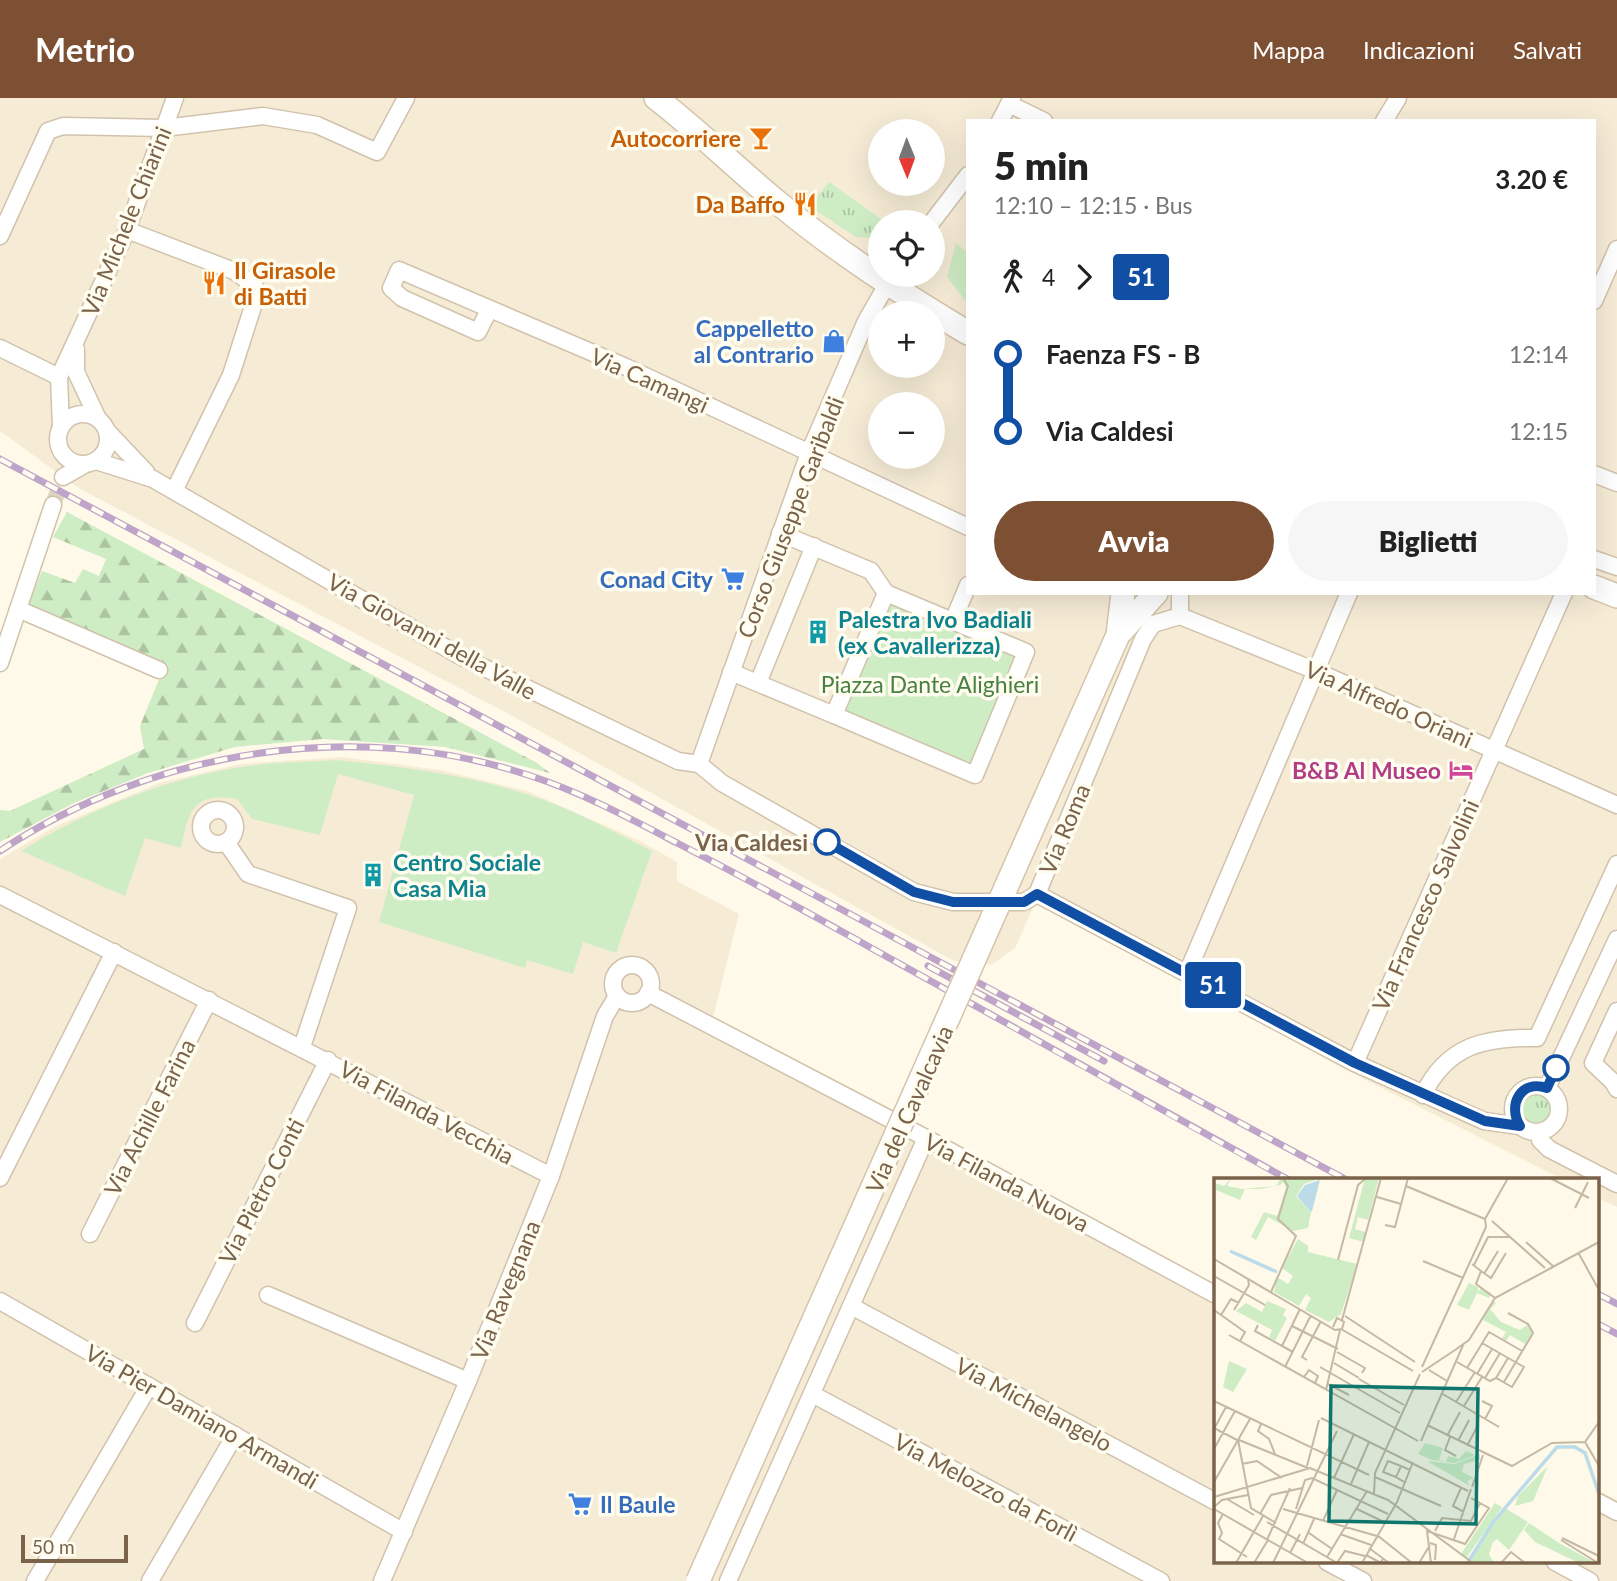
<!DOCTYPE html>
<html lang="it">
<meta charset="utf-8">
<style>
body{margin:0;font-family:Lato,sans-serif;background:#f6f6f6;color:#222;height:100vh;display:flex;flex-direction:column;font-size:26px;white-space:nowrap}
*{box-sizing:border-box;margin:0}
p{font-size:23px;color:#767676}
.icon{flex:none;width:38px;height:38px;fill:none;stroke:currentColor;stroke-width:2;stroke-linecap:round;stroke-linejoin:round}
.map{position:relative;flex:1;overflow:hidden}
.panel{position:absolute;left:966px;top:21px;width:630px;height:476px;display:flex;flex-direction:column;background:#fff;border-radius:0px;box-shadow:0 7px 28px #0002}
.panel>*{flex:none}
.badge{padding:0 14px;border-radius:5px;font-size:24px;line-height:46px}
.needle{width:46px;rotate:179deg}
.controls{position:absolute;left:868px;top:21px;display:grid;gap:14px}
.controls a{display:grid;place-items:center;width:77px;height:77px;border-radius:50%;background:#fff;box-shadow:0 7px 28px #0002;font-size:35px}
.scale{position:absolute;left:21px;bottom:18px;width:107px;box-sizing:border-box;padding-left:7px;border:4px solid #7a634a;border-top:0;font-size:19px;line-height:24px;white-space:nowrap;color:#7a634a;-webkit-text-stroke:5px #fffcf0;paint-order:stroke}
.map>.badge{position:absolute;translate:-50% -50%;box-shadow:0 0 0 4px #fff}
.legs{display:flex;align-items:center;gap:10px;height:77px;padding:0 28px;font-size:23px}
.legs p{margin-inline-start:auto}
.headline{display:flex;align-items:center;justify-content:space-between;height:119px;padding:0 28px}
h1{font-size:38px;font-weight:800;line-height:52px}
.cta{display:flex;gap:14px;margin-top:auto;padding:14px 28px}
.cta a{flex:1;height:80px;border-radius:42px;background:#7e5033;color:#fff;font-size:28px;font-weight:800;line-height:80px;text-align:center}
.cta a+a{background:#f6f6f6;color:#222}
ul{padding:0 28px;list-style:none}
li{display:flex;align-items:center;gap:24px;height:77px;font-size:26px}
li i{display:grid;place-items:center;width:10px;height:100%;margin:0 9px;background:currentColor}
li i::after{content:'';width:18px;height:18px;margin:-9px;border:5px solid;border-radius:50%;background:#fff}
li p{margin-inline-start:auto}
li:first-child i{background:linear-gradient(#0000 50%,currentColor 0)}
li:last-child i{background:linear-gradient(currentColor 50%,#0000 0)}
header{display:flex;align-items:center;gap:42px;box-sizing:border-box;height:98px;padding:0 35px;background:#7e5033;color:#fff}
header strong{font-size:33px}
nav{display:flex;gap:38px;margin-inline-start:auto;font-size:24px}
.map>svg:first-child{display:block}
.residential{fill:#f6ecd6;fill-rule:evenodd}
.grass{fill:url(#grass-tufts)}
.forest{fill:url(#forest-firs)}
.green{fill:#cfedc5}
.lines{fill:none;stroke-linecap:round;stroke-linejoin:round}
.street-tunnel{stroke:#ddd4c0;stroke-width:16;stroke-dasharray:16 8;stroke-linecap:butt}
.street-casing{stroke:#d1c2ac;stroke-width:19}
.secondary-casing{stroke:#d4c4aa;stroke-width:26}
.street{stroke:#fff;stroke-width:16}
.secondary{stroke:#fff;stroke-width:23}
.rail-casing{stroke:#bea4c9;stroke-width:7}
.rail{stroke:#fffcf0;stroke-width:4.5;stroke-dasharray:13;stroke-linecap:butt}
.secondary-bridge-casing{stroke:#d4c4aa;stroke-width:26;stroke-linecap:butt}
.secondary-bridge{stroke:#fff;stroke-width:23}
.line-1-casing{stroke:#fff;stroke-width:16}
.line-1{stroke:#114fa4;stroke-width:10}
.stop-1-dot{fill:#fff;stroke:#114fa4;stroke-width:3.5}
.labels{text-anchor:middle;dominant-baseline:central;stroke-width:7;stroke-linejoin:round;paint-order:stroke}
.food-label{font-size:23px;font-weight:bold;fill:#c56008;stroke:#fffcf0;text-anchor:end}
.street-label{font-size:23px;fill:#7a634a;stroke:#fffcf0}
.shop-label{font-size:23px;font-weight:bold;fill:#366cbe;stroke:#fffcf0;text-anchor:end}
.culture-label{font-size:23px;font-weight:bold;fill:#0d838f;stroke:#fffcf0;text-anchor:start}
.park-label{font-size:23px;fill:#498141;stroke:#fffcf0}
.hotel-label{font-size:23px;font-weight:bold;fill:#b23c85;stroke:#fffcf0;text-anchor:end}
.stop-label{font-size:23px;font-weight:bold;fill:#7a634a;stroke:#fffcf0;text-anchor:end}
.inset-river{fill:none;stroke:#bbdbe9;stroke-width:3.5}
.inset-road{fill:none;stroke:#c5b8a4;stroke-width:2}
.view{fill:#0f766e;fill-opacity:0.15;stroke:#0f766e;stroke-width:3.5}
.inset-edge{fill:none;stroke:#7a634a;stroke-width:3.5}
</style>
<header>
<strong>Metrio</strong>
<nav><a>Mappa</a><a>Indicazioni</a><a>Salvati</a></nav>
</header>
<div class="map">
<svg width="1617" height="1483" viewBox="0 0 1617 1483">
<defs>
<pattern id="grass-tufts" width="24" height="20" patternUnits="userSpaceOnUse" patternTransform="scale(1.75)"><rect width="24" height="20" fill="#cfedc5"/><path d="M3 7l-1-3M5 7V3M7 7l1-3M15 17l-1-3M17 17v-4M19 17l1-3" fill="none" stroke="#adc4a2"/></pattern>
<pattern id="forest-firs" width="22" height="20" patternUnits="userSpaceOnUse" patternTransform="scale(1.75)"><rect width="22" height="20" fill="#cfedc5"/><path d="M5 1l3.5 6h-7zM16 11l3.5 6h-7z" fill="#adc4a2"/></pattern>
</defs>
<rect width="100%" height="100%" fill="#fef9e8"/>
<g class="residential">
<path d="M0,0H1617V1109L1598,1100V1082H1564L1344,971L1041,806L1033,810L1015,850L991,867L954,863L518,621L80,391L0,333ZM968,23H1594V495H968ZM880,33H933V86H880ZM880,124H933V177H880ZM880,215H933V268H880ZM880,306H933V359H880Z"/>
<path d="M342,659L440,672L527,693L640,743L677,764V783L739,816L713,920L1216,1186V1464H1598V1392L1617,1402V1483H0V761L54,729L159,685L241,666Z"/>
</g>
<g class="grass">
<path d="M829,84L885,124H880V140L856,139L809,108Z"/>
<circle cx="1536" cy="1011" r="17"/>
</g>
<path class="forest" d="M67,414L537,665L550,675L445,649L322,641L235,649L148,675L74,705L0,744V712L10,713L144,651L140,628L164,569L28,507L42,473L75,485L83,471L99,478L106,461L53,439Z"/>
<g class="green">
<path d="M956,145L968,155V206L947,179Z"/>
<path d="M889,501L1020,556L971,672L840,617Z"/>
<path d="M337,662C406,669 478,678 544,702C581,716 616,735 652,753L616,855L583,844L573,876L527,862L525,870L379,824L414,697L338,676L320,737L252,721L237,701C193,694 189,712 181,750L145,740L125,798L21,753C88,712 163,681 241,669C272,664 305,664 337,662Z"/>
</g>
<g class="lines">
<path class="street-tunnel" d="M53,407L63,379"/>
<g class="street-casing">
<g id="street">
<path d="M1009,6L1044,23"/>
<path d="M1000,23L1012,0"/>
<path d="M1384,23L1398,0"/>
<path d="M932,124L968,77"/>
<path d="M127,132L234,173L255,188L256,199L231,277L174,393"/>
<path d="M0,138L48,33L63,28L164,30L263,18L317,27L377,54L406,0"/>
<path d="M1594,203L1617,151"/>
<path d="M489,212L478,234L402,200L391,190L399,172L626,269L968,429"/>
<path d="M0,250L59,279"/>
<path d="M76,251V274L98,321"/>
<circle cx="83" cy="341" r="25"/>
<path d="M61,329L59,279L127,132L175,0"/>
<path d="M107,333L146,374"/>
<path d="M96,363L153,381L460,558L678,663L699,666"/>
<path d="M1594,376L1617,385"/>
<path d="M63,379L84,367"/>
<path d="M1594,461L1617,469"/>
<path d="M18,511L159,572"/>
<path d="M1180,518L1316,573L1617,707"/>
<path d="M1180,518V495"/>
<path d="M953,523L968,487"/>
<path d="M0,565L53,407"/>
<path d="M731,574L834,617L886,495L871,473L780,435"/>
<path d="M758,585L814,448"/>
<path d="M834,617L975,677L1026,554L886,495"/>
<path d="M699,666L809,355L866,223L892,178"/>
<path d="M699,666L722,685L914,794L953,804H1024L1037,796"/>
<circle cx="218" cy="729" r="17"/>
<path d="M226,744L248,776L348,810L302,949"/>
<path d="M1037,796L1355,965L1484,1023L1520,1028"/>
<path d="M1037,796L1143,541L1153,526L1180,518"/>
<path d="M0,797L551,1078"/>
<circle cx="632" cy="886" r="19"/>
<path d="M1188,873L1349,495"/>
<path d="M648,895L926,1040L1216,1197"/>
<path d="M1617,913L1593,965L1613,984L1617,991"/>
<path d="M1355,965L1564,495"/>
<circle cx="1536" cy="1011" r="23"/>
<path d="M1547,990L1617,841"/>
<path d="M1423,997C1447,947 1485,939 1537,940L1617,766"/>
<path d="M1540,1034V1042L1549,1051L1617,1086"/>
<path d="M0,1080L114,854"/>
<path d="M90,1136L209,902"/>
<path d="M268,1197L468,1283"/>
<path d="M0,1203L404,1434"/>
<path d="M851,1208L1216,1404"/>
<path d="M195,1225L328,962"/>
<path d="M812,1296L1161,1483"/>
<path d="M1598,1404L1617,1414"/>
<path d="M1327,1464L1363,1483"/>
<path d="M1555,1464L1590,1483"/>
<path d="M35,1483L149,1288"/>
<path d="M150,1483L235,1337"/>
<path d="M382,1483L468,1283L551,1078L605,918L617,898"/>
<path d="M728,1483L926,1040"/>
</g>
</g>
<g class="secondary-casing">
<g id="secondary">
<path d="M656,0C700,34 739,73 782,108C840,156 903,196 968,235"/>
<path d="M1594,489L1617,498"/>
<path d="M1118,537L1156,495"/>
<path d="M1118,537L1123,495"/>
</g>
</g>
<use href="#street" class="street"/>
<use href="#secondary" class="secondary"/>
<g class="rail-casing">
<g id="rail">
<path d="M0,361L1347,1082"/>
<path d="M0,753C152,652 357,619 531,678C583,695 631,721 679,746C745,780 809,815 873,851C1012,928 1150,1006 1289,1082"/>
<path d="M928,868L1104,963"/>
<path d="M1598,1196L1617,1206"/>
<path d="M1598,1226L1617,1236"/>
</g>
</g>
<use href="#rail" class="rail"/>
<g class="secondary-bridge-casing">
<path id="secondary-bridge" d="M698,1483L1118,537"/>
</g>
<use href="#secondary-bridge" class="secondary-bridge"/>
</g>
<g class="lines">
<g class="line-1-casing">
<path id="line-1" d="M827,744L914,794L953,804H1024L1037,796L1355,965L1485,1023L1520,1028C1507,1007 1521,981 1547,990L1556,970"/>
</g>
<use href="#line-1" class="line-1"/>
</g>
<defs>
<g id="bar-bare" transform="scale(1.89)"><path d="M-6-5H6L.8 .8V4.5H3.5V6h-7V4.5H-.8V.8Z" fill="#e8710a" stroke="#fffcf0" stroke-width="2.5" paint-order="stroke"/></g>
<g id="restaurant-bare" transform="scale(1.89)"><path d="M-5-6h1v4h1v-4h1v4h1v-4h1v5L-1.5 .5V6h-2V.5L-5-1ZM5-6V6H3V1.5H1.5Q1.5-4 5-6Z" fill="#e8710a" stroke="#fffcf0" stroke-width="2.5" paint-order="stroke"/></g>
<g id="shop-bare" transform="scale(1.89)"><path d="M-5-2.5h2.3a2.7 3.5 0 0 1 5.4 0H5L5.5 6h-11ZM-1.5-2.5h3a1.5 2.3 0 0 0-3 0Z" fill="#3f7fe0" stroke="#fffcf0" stroke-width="2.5" paint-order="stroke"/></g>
<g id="supermarket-bare" transform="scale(1.89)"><path d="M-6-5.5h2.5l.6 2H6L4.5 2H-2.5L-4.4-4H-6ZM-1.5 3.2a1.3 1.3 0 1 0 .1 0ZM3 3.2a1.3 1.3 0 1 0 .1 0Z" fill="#3f7fe0" stroke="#fffcf0" stroke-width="2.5" paint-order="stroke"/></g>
<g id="building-bare" transform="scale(1.89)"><path d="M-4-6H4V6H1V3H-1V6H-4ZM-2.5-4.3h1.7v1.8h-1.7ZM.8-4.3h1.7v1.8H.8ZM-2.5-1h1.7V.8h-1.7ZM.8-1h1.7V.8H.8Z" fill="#0f9aa8" stroke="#fffcf0" stroke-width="2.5" paint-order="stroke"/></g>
<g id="hotel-bare" transform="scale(1.89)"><path d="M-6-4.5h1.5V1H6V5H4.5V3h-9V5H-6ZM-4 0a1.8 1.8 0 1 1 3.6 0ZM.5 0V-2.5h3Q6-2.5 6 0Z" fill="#d1479c" stroke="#fffcf0" stroke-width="2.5" paint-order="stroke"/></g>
</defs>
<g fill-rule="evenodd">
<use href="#bar-bare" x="761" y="40"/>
<use href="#restaurant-bare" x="805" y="106"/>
<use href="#restaurant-bare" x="214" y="185"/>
<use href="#shop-bare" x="834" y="243"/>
<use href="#supermarket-bare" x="733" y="481"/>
<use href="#building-bare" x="818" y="534"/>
<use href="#hotel-bare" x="1461" y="672"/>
<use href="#building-bare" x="373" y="777"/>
<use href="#supermarket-bare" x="580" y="1406"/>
</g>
<g class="stop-1-dot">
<circle cx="827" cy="744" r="12"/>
<circle cx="1556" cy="970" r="12"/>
</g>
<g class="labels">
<g class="food-label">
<text x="741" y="40">Autocorriere</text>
<text x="785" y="106">Da Baffo</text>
<text x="234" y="172" text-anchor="start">Il Girasole<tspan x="234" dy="26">di Batti</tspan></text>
</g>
<g class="street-label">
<text transform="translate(126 123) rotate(-68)">Via Michele Chiarini</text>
<text transform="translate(650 282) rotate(24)">Via Camangi</text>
<text transform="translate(790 419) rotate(-69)">Corso Giuseppe Garibaldi</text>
<text transform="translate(432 538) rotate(29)">Via Giovanni della Valle</text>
<text transform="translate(1389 606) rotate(24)">Via Alfredo Oriani</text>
<text transform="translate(1064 731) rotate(-67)">Via Roma</text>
<text transform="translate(1425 807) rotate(-66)">Via Francesco Salvolini</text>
<text transform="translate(909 1011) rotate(-66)">Via del Cavalcavia</text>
<text transform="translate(427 1014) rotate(28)">Via Filanda Vecchia</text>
<text transform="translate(149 1019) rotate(-63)">Via Achille Farina</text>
<text transform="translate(1007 1084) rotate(28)">Via Filanda Nuova</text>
<text transform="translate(261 1093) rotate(-63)">Via Pietro Conti</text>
<text transform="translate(505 1192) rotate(-68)">Via Ravegnana</text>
<text transform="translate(1034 1306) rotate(28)">Via Michelangelo</text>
<text transform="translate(202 1318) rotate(30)">Via Pier Damiano Armandi</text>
<text transform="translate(986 1389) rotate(28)">Via Melozzo da Forlì</text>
</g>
<g class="shop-label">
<text x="814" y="230">Cappelletto<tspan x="814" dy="26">al Contrario</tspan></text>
<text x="713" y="481">Conad City</text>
<text x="600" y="1406" text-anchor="start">Il Baule</text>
</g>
<g class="culture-label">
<text x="838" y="521">Palestra Ivo Badiali<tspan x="838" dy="26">(ex Cavallerizza)</tspan></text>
<text x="393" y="764">Centro Sociale<tspan x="393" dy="26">Casa Mia</tspan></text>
</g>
<g class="park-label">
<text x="930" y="586">Piazza Dante Alighieri</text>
</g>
<g class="hotel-label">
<text x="1441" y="672">B&amp;B Al Museo</text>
</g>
<g class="stop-label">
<text x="808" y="744">Via Caldesi</text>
</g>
</g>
<g transform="translate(1214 1080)">
<rect width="385" height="385" fill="#fef9e8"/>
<path d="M17,0L13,8L29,11L62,8L67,0H107L90,6L82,18L97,34L94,50L79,53L54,39L42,62L37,59L50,34L63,38L72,10L69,4L66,7L47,11H31L26,22L2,12L1,5L10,8ZM151,0H165L154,42L144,39L141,51L152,54L150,64L135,60ZM84,61L94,68V74L143,86L127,136L115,144L91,132L97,120L92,116L85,128L60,114L63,99L74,106L79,98L68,90ZM53,123L72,131L69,137L73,140L61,163L55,159L58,152L22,133L32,125L48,134ZM281,325L288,329L253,379L247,376ZM291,330L314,344L295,372L283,361L279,364L275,376L280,385H261L256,381Z" fill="#cfedc5"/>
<path d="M266,276V282L250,286L248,294L260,300L253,303L256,308L213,283L241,286Z" fill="#cfedc5"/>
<path d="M255,105L264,109V114L267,110L277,115L275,120L263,115L255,132L243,127ZM279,123L282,125L276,131L287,144L306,152L313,147L318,155L311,166L296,157L292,163L288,160L292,154L269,142ZM15,183L33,191L19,214L9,209ZM211,265L229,270L225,282L232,284L234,278L245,281L252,273L261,277L241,285L218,282L204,276ZM334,288L319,323L301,328L304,318ZM315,345L345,365L382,385H365L321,364L310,352Z" fill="#cfedc5"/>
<path d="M106,2L98,33L97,34L83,18L91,7Z" fill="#bbdbe9"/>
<path class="inset-river" d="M16,73L63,94M254,384L280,343L343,269H361L371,275L385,316"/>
<path class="inset-road" d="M336,0L375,20M192,8L271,41M163,19L187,26M361,30L374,4M278,43L331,90M171,47L181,49L194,0M312,64L340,89M365,76L385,112M0,81L121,152L128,151L130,144L123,140L119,149M124,82L144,7L152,0M209,83L249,100M258,86L267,93L262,106L281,120M260,87L274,59H296M335,91L385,64M267,93L277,100L292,75M270,96L284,73M0,98L51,127M57,114L82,58L64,41L74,8L69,0M0,132L31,154L26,163M20,132L35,107L34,101M7,137L17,121L25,125M131,138L201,184M128,142L167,0M44,147L41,153L79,174M78,148L124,171M127,151L199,193M15,157L204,263M68,168L86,131M241,172L255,162L281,120L339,89M123,174L151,190L148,195M93,182L88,179L107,143M243,184L276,203L282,200L298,209L310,189L268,165M120,185L145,200M71,189L97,137M106,189L186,235M208,189L272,49L271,41L294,0M253,190L275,154L308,173M215,192L233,203M208,194L244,170M263,196L278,171M90,199L95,192L104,198L101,205M271,200L286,175M282,200L294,180M145,201L190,227M290,204L319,155L314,146L294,135M114,206L135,217M112,212L126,152M227,215L285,249M0,223L155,297M268,223L278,228L271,241M242,224L261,194M250,228L268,199M107,240L254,313M47,246L44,253L55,261L61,276M213,247L298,288L338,265L371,264L385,244M0,250L23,262M0,251L12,229M233,258L246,234M236,259L231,272L242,278M24,262L37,330L62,345M25,262L94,290M207,263L250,165M244,263L255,242M371,264L385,288M253,268L264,247M0,271L21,233M28,286L43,283L68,300M93,288L105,242M161,299L227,328M182,299L169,294L174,283L187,288M120,300L140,256M0,304L36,241M192,305L182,299L187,288L196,292M137,306L155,264M258,309L269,277M247,310L239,328L250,334M160,316L161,295L206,196M0,319L96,290L174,322L259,385M13,321L40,337M0,329L8,322L34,317M0,331L94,385M69,331L163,358M82,331L91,302L98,300L174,336M143,331L170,344M9,336L4,345L8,355L5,361L33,379M46,336L57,317L88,310M109,343L123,312M53,344L123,385M221,353L228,340L257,343L266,325M95,355L118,371M126,356L157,367M163,357L198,385M348,360L385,378M240,361L257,311M53,362L76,310M347,362L384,385M216,365L222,367L221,382M89,366L100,341M155,370L175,385M76,375L86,356M152,377L167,385L169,380M113,379L153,313M22,385L49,338M40,385L54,362M59,385L123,253M123,385L131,373L151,378M148,385L183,324L199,284M205,385L216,367M217,385L213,353L251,366L275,330L257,320M287,385L297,374L311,385"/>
<path class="view" d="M117,208L264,211L262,346L115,343Z"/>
<rect width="385" height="385" class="inset-edge"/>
</g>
</svg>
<div class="controls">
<a><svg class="needle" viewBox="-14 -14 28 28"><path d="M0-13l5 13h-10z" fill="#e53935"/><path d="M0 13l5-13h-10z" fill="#767676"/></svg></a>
<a><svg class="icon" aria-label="locate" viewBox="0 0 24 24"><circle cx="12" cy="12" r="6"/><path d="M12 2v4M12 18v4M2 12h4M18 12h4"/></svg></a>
<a>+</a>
<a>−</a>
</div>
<div class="scale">50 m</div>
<b class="badge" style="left:1213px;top:887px;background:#114fa4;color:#fff">51</b>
<section class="panel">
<div class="headline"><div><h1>5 min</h1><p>12:10 – 12:15 · Bus</p></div><b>3.20 €</b></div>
<div class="legs"><svg class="icon" aria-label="walk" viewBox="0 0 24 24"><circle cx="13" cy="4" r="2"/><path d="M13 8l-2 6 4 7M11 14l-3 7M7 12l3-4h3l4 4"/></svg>4<svg class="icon" aria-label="forward" viewBox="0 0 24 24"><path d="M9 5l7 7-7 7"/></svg><b class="badge" style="background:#114fa4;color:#fff">51</b></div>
<ul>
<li><i style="color:#114fa4"></i><b>Faenza FS - B</b><p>12:14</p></li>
<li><i style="color:#114fa4"></i><b>Via Caldesi</b><p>12:15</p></li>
</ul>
<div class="cta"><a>Avvia</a><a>Biglietti</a></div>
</section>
</div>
